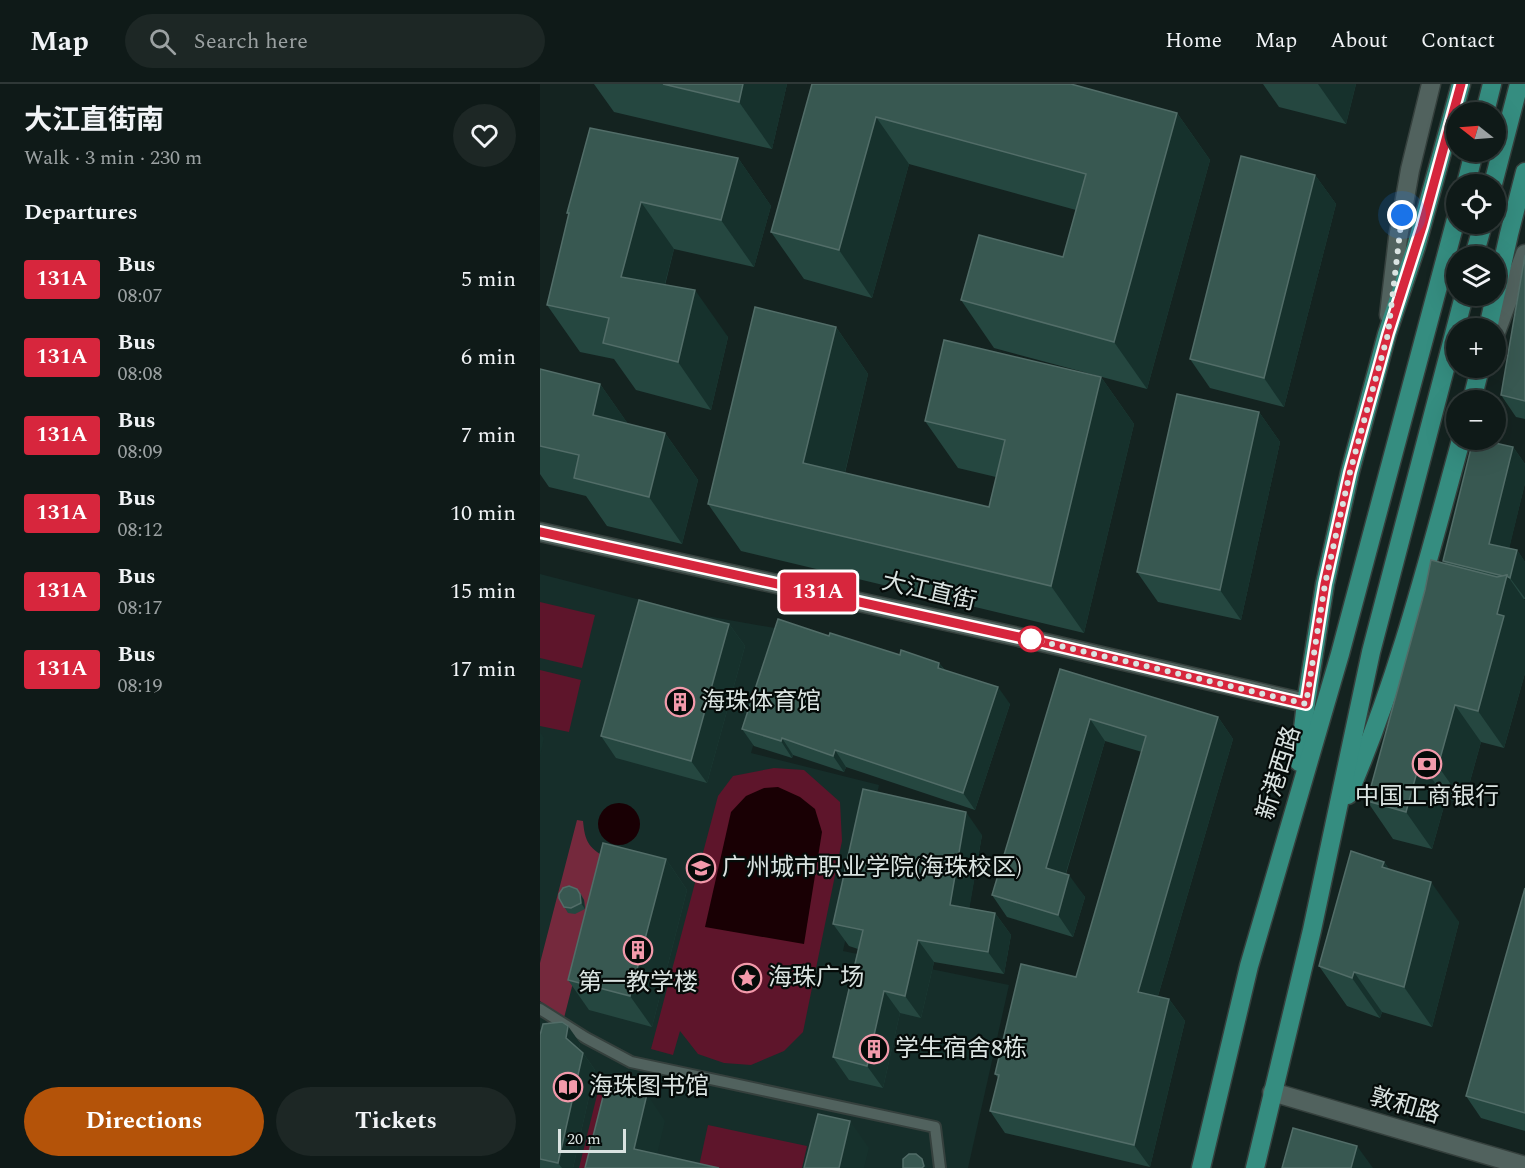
<!DOCTYPE html>
<meta charset="utf-8">
<style>
body{margin:0;font-family:Spectral,"Noto Sans SC",serif;background:#1d2725;color:#f1f3f6;height:100vh;display:flex;flex-direction:column;font-size:22px;white-space:nowrap}
*{box-sizing:border-box;margin:0}
p{font-size:20px;color:#9ba1a2}
.icon{flex:none;width:33px;height:33px;fill:none;stroke:currentColor;stroke-width:2;stroke-linecap:round;stroke-linejoin:round}
.map{position:relative;flex:1;overflow:hidden}
.side{display:flex;flex-direction:column;background:#0f1a18;width:540px}
.side>*{flex:none}
.badge{padding:0 12px;border-radius:4px;font-size:21px;line-height:39px}
.needle{width:39px;rotate:287deg}
.controls{position:absolute;left:906px;top:18px;display:grid;gap:12px}
.controls a{display:grid;place-items:center;width:60px;height:60px;border-radius:50%;background:#0f1a18;box-shadow:0 6px 24px #0002,0 0 0 2px #2f3837;font-size:30px}
.scale{position:absolute;left:18px;bottom:15px;width:68px;box-sizing:border-box;padding-left:6px;border:3px solid #dae3e1;border-top:0;font-size:16px;line-height:21px;white-space:nowrap;color:#dae3e1;-webkit-text-stroke:4px #050b09;paint-order:stroke}
.you{position:absolute;width:30px;height:30px;margin:-15px;border:4px solid #fff;border-radius:50%;background:#1a73e8;box-shadow:0 0 0 9px #1a73e833}
.map>.badge{position:absolute;translate:-50% -50%;box-shadow:0 0 0 3px #fff}
h2{padding:0 24px;font-size:22px;line-height:54px}
.round{display:grid;place-items:center;flex:none;width:63px;height:63px;border-radius:32px;background:#1d2725}
.summary{display:flex;align-items:center;justify-content:space-between;height:102px;padding:0 24px}
h1{font-size:28px;font-weight:700;line-height:45px}
.primary-button{display:flex;gap:12px;margin-top:auto;padding:12px 24px}
.primary-button a{flex:1;height:69px;border-radius:36px;background:#b45309;color:#fff;font-size:24px;font-weight:700;line-height:69px;text-align:center}
.primary-button a+a{background:#1d2725;color:#f1f3f6}
ul{padding:0;list-style:none}
li{display:flex;align-items:center;gap:18px;height:78px;padding:0 24px}
li div{flex:1}
li b{display:block;font-size:22px}
li em{font-style:normal}
li .badge{min-width:66px;font-weight:700;text-align:center}
header{display:flex;align-items:center;gap:36px;box-sizing:border-box;height:84px;padding:0 30px;background:#0f1a18;border-bottom:2px solid #2f3837}
header strong{font-size:28px}
nav{display:flex;gap:33px;margin-inline-start:auto;font-size:21px}
.search{width:420px;height:54px;background:#1d2725;display:flex;align-items:center;gap:15px;box-sizing:border-box;padding:0 21px;border-radius:33px;color:#9ba1a2;font-size:22px}
main{display:flex;flex:1;min-height:0}
.map>svg:first-child{display:block}
.built{fill:#162e2a}
.green{fill:#5e152b}
.forest{fill:#75293d}
.water{fill:#190004}
.lines{fill:none;stroke-linecap:round;stroke-linejoin:round}
.service-casing{stroke:#35403d;stroke-width:14}
.tertiary-casing{stroke:#35403d;stroke-width:21}
.secondary-casing{stroke:#35403d;stroke-width:21}
.primary-casing{stroke:#35403d;stroke-width:21}
.service{stroke:#51625e;stroke-width:10}
.tertiary{stroke:#51625e;stroke-width:18}
.secondary{stroke:#51625e;stroke-width:18}
.primary{stroke:#358d80;stroke-width:18}
.wall{fill:#254740}
.shaded-wall{fill:#16312c}
.building{fill:#385851;stroke:#526d68;stroke-width:1.5}
.line-casing{stroke:#fff;stroke-width:14}
.line{stroke:#d7263d;stroke-width:9}
.walk{stroke:#dae3e1;stroke-width:6;stroke-dasharray:0 10.8}
.stop-dot{fill:#fff;stroke:#d7263d;stroke-width:3}
.labels{text-anchor:middle;dominant-baseline:central;stroke-width:4.5;stroke-linejoin:round;paint-order:stroke}
.street-label{font-size:24px;fill:#dae3e1;stroke:#050b09}
.poi-label{font-size:24px;fill:#dae3e1;stroke:#050b09;text-anchor:start}
</style>
<header>
<strong>Map</strong>
<div class="search"><svg class="icon" aria-label="search" viewBox="0 0 24 24"><circle cx="10" cy="10" r="6"/><path d="M15 15l6 6"/></svg>Search here</div>
<nav><a>Home</a><a>Map</a><a>About</a><a>Contact</a></nav>
</header>
<main>
<section class="side">
<div class="summary"><div><h1>大江直街南</h1><p>Walk · 3 min · 230 m</p></div><a class="round"><svg class="icon" aria-label="heart" viewBox="0 0 24 24"><path d="M12 20l-8-8c-3-5 5-10 8-4 3-6 11-1 8 4z"/></svg></a></div>
<h2>Departures</h2>
<ul>
<li><span class="badge" style="background:#d7263d;color:#fff">131A</span><div><b>Bus</b><p>08:07</p></div><em>5 min</em></li>
<li><span class="badge" style="background:#d7263d;color:#fff">131A</span><div><b>Bus</b><p>08:08</p></div><em>6 min</em></li>
<li><span class="badge" style="background:#d7263d;color:#fff">131A</span><div><b>Bus</b><p>08:09</p></div><em>7 min</em></li>
<li><span class="badge" style="background:#d7263d;color:#fff">131A</span><div><b>Bus</b><p>08:12</p></div><em>10 min</em></li>
<li><span class="badge" style="background:#d7263d;color:#fff">131A</span><div><b>Bus</b><p>08:17</p></div><em>15 min</em></li>
<li><span class="badge" style="background:#d7263d;color:#fff">131A</span><div><b>Bus</b><p>08:19</p></div><em>17 min</em></li>
</ul>
<div class="primary-button"><a>Directions</a><a>Tickets</a></div>
</section>
<div class="map">
<svg width="985" height="1084" viewBox="0 0 985 1084">
<rect width="100%" height="100%" fill="#142320"/>
<path class="built" d="M0,490L155,530L246,546L211,669L339,701L303,867L469,901L428,1084H0Z"/>
<g class="green">
<path d="M0,518L55,531L42,584L0,574Z"/>
<path d="M0,586L41,596L29,648L0,642Z"/>
<path d="M234,684L264,686L300,718L302,757L263,948L244,967L211,981L184,979L158,970L140,947L133,971L111,965L178,712L193,692Z"/>
<path d="M60,999L90,1007L70,1084H39Z"/>
<path d="M168,1041L267,1062L262,1084H168L159,1082Z"/>
</g>
<path class="forest" d="M37,736L43,737C45,757 48,763 65,773L24,934L0,917V879Z"/>
<g class="water">
<path d="M238,703L260,713L275,725L282,748L264,860L165,843L191,728L206,712L224,704Z"/>
<circle cx="79" cy="740" r="21"/>
</g>
<g class="lines">
<g class="service-casing">
<path id="service" d="M0,925L46,954L91,978L395,1043L400,1084"/>
</g>
<g class="tertiary-casing">
<g id="tertiary">
<path d="M0,448L497,557L766,619"/>
<path d="M732,1008L985,1082"/>
</g>
</g>
<g class="secondary-casing">
<g id="secondary">
<path d="M849,231L858,154L870,86L891,0"/>
<path d="M956,248L985,170"/>
</g>
</g>
<g class="primary-casing">
<g id="primary">
<path d="M945,28L952,0"/>
<path d="M926,100L934,68"/>
<path d="M953,100L979,0"/>
<path d="M934,172L943,140"/>
<path d="M948,244L969,150L985,88"/>
<path d="M932,316L940,284"/>
<path d="M759,678L766,619L785,500L810,388L847,250L876,163L921,0"/>
<path d="M808,711C858,596 888,476 921,356"/>
<path d="M661,1084L709,882L800,570L916,135"/>
<path d="M715,1084L772,846L831,568L924,212"/>
</g>
</g>
<use href="#service" class="service"/>
<use href="#tertiary" class="tertiary"/>
<use href="#secondary" class="secondary"/>
<use href="#primary" class="primary"/>
</g>
<g class="wall">
<path d="M54,0H247L232,65L74,28Z"/>
<path d="M272,0L637,29L670,76L607,305L454,264L421,216L523,173L536,126L369,80L332,214L264,195L231,148Z"/>
<path d="M723,0H816L806,40L739,23Z"/>
<path d="M198,74L231,122L214,183L134,165L125,201L188,253L171,326L96,306L74,275L40,268L7,221L29,131L27,129Z"/>
<path d="M775,91L796,120L744,323L670,304L650,275Z"/>
<path d="M985,171V335L976,333L961,311Z"/>
<path d="M296,243L328,290L305,389L449,423L456,393L418,384L385,337L561,293L594,340L544,549L201,467L168,420Z"/>
<path d="M0,285L60,300L88,340L125,349L158,396L142,460L67,442L46,412L9,403L0,390Z"/>
<path d="M719,328L740,358L701,536L618,518L597,488Z"/>
<path d="M973,363L985,380V399L969,464L977,466L985,478V515H983L985,517V589L964,664L941,658L924,719L906,715L892,765L853,755L827,717L906,480L903,477Z"/>
<path d="M189,540L205,562L167,699L76,674L61,652Z"/>
<path d="M289,552L360,571L399,579L405,586L470,620L435,726L306,683L304,688L253,671L252,674L214,662L202,645Z"/>
<path d="M520,585L678,633L693,655L618,912L629,915L645,937L610,1083L465,1049L450,1027L458,994L455,990L536,893L602,668L565,657L526,790L545,813L533,853L467,833L452,811Z"/>
<path d="M442,751L429,824L455,829L471,851L464,890L394,878L381,934L360,929L343,1004L309,996L293,973L318,865L309,862L293,840Z"/>
<path d="M126,775L147,806L112,943L49,926L28,896Z"/>
<path d="M844,778L849,785L919,838L892,943L842,928L840,934L807,922L779,882Z"/>
<path d="M985,804V1047L941,1034L926,1012Z"/>
<path d="M41,810L44,816L45,825L35,830L28,829L19,814Z"/>
<path d="M0,951L40,959L39,965L43,969L55,986L33,1084H0Z"/>
</g>
<g class="shaded-wall">
<path d="M203,0H247L232,65L199,18Z"/>
<path d="M778,0H816L806,40Z"/>
<path d="M637,29L670,76L607,305L574,258Z"/>
<path d="M336,33L369,80L332,214L299,166Z"/>
<path d="M198,74L231,122L214,183L181,136Z"/>
<path d="M775,91L796,120L744,323L724,294Z"/>
<path d="M101,118L134,165L114,241L81,193Z"/>
<path d="M155,206L188,253L171,326L138,278Z"/>
<path d="M296,243L328,290L296,426L263,379Z"/>
<path d="M561,293L594,340L544,549L511,502Z"/>
<path d="M60,300L93,347L53,331Z"/>
<path d="M719,328L740,358L701,536L680,506Z"/>
<path d="M125,349L158,396L142,460L109,413Z"/>
<path d="M973,363L985,380V399L965,482L949,460Z"/>
<path d="M977,466L985,478V514L970,494Z"/>
<path d="M967,491L985,517V589L964,664L938,627L957,530Z"/>
<path d="M189,540L205,562L167,699L151,677Z"/>
<path d="M399,579L411,595L398,584Z"/>
<path d="M458,603L470,620L435,726L423,709Z"/>
<path d="M915,621L941,658L924,719L898,682Z"/>
<path d="M678,633L693,655L613,929L598,908Z"/>
<path d="M550,635L565,657L521,805L506,784Z"/>
<path d="M0,648L4,654L0,672Z"/>
<path d="M242,654L253,671L252,674L241,657Z"/>
<path d="M295,666L306,683L304,688L293,672Z"/>
<path d="M880,677L906,715L892,765L866,728Z"/>
<path d="M426,728L442,751L426,844L410,821Z"/>
<path d="M126,775L147,806L112,943L90,912Z"/>
<path d="M844,778L872,818L842,783Z"/>
<path d="M529,791L545,813L533,853L518,831Z"/>
<path d="M891,798L919,838L892,943L864,903Z"/>
<path d="M40,810L44,816L45,825L41,819Z"/>
<path d="M455,829L471,851L464,890L448,868Z"/>
<path d="M378,856L394,878L381,934L365,912Z"/>
<path d="M814,888L842,928L840,934L812,894Z"/>
<path d="M344,907L360,929L343,1004L327,982Z"/>
<path d="M629,915L645,937L610,1083L594,1061Z"/>
<path d="M28,942L40,959L38,971L26,954Z"/>
<path d="M43,969L55,986L33,1084H22L18,1079Z"/>
<path d="M107,1010L125,1037L114,1084L94,1065Z"/>
<path d="M310,1037L329,1064L324,1084H299Z"/>
<path d="M817,1062L833,1084H811Z"/>
<path d="M382,1075L386,1081L387,1084H382Z"/>
</g>
<g class="building">
<path d="M123,0H203L199,18Z"/>
<path d="M272,0H531L637,29L574,258L421,216L439,151L523,173L546,90L336,33L299,166L231,148Z"/>
<path d="M50,44L198,74L181,136L101,118L81,193L155,206L138,278L63,259L69,234L7,221L29,129H27Z"/>
<path d="M701,72L775,91L724,294L650,275Z"/>
<path d="M985,171V317L961,311Z"/>
<path d="M215,223L296,243L263,379L449,423L465,356L385,337L404,256L561,293L511,502L168,420Z"/>
<path d="M0,285L60,300L53,331L125,349L109,413L34,394L39,371L0,362Z"/>
<path d="M637,310L719,328L680,506L597,488Z"/>
<path d="M933,356H942L973,363L949,460L977,466L970,494L968,493L967,491L963,492L903,477Z"/>
<path d="M891,476L957,493L967,491L957,530L964,532L938,627L915,621L898,682L880,677L866,728L827,717L885,506Z"/>
<path d="M99,516L189,540L151,677L61,652Z"/>
<path d="M238,535L289,552L290,549L360,571L361,566L399,579L398,584L458,603L423,709L295,666L293,672L242,654L241,657L202,645Z"/>
<path d="M520,585L678,633L598,908L629,915L594,1061L450,1027L459,991L455,990L481,880L536,893L606,652L550,635L506,784L529,791L518,831L452,811Z"/>
<path d="M323,705L426,728L410,821L455,829L448,868L378,856L365,912L344,907L327,982L293,973L323,846L293,840Z"/>
<path d="M63,759L126,775L90,912L28,896Z"/>
<path d="M811,767L844,778L842,783L891,798L864,903L814,888L812,894L779,882Z"/>
<path d="M29,802L37,805L40,810L41,819L31,824L24,823L19,814V810L23,804Z"/>
<path d="M985,804V1029L926,1012Z"/>
<path d="M22,938L28,942L26,954L43,969L18,1079L0,1075V951L3,940Z"/>
<path d="M66,1001L107,1010L94,1065L179,1084H45Z"/>
<path d="M278,1030L310,1037L299,1084H264Z"/>
<path d="M753,1044L817,1062L811,1084H742Z"/>
<path d="M369,1070H376L382,1075L384,1082L382,1084H363V1075Z"/>
</g>
<g class="lines">
<g class="line-casing">
<path id="line" d="M0,448L497,557L766,620L785,500L810,388L848,250L882,143L921,0"/>
</g>
<use href="#line" class="line"/>
<path class="walk" d="M491,555L766,620L785,500L810,388L848,250L862,131"/>
</g>
<defs>
<g id="building-ring" transform="scale(1.5)"><circle r="9.5" fill="#050b09" stroke="#f39aab" stroke-width="1.5"/><path d="M-4-6H4V6H1V3H-1V6H-4ZM-2.5-4.3h1.7v1.8h-1.7ZM.8-4.3h1.7v1.8H.8ZM-2.5-1h1.7V.8h-1.7ZM.8-1h1.7V.8H.8Z" fill="#f39aab"/></g>
<g id="bank-ring" transform="scale(1.5)"><circle r="9.5" fill="#050b09" stroke="#f39aab" stroke-width="1.5"/><path d="M-6-4H6V4H-6ZM0-2.3a2.3 2.3 0 1 0 0 4.6a2.3 2.3 0 1 0 0-4.6Z" fill="#f39aab"/></g>
<g id="university-ring" transform="scale(1.5)"><circle r="9.5" fill="#050b09" stroke="#f39aab" stroke-width="1.5"/><path d="M0-5L7-2L0 1L-7-2ZM-4 1L0 2.5L4 1V4Q0 6-4 4Z" fill="#f39aab"/></g>
<g id="sight-ring" transform="scale(1.5)"><circle r="9.5" fill="#050b09" stroke="#f39aab" stroke-width="1.5"/><path d="M0-6L1.8-2.2L6-1.7L2.9 1.2L3.7 5.4L0 3.3L-3.7 5.4L-2.9 1.2L-6-1.7L-1.8-2.2Z" fill="#f39aab"/></g>
<g id="library-ring" transform="scale(1.5)"><circle r="9.5" fill="#050b09" stroke="#f39aab" stroke-width="1.5"/><path d="M-6-4Q-3-5.5-.7-3.5V5Q-3 3-6 4ZM6-4Q3-5.5 .7-3.5V5Q3 3 6 4Z" fill="#f39aab"/></g>
</defs>
<g fill-rule="evenodd">
<use href="#building-ring" x="140" y="618"/>
<use href="#bank-ring" x="887" y="680"/>
<use href="#university-ring" x="161" y="784"/>
<use href="#building-ring" x="98" y="866"/>
<use href="#sight-ring" x="207" y="894"/>
<use href="#building-ring" x="334" y="965"/>
<use href="#library-ring" x="28" y="1003"/>
</g>
<circle class="stop-dot" cx="491" cy="555" r="12"/>
<g class="labels">
<g class="street-label">
<text transform="translate(389 508) rotate(13)">大江直街</text>
<text transform="translate(739 689) rotate(-73)">新港西路</text>
<text transform="translate(865 1022) rotate(16)">敦和路</text>
</g>
<g class="poi-label">
<text x="161" y="618">海珠体育馆</text>
<text x="887" y="713" text-anchor="middle">中国工商银行</text>
<text x="182" y="784">广州城市职业学院(海珠校区)</text>
<text x="228" y="894">海珠广场</text>
<text x="98" y="899" text-anchor="middle">第一教学楼</text>
<text x="355" y="965">学生宿舍8栋</text>
<text x="49" y="1003">海珠图书馆</text>
</g>
</g>
</svg>
<div class="controls">
<a><svg class="needle" viewBox="-14 -14 28 28"><path d="M0-13l5 13h-10z" fill="#e53935"/><path d="M0 13l5-13h-10z" fill="#9ba1a2"/></svg></a>
<a><svg class="icon" aria-label="locate" viewBox="0 0 24 24"><circle cx="12" cy="12" r="6"/><path d="M12 2v4M12 18v4M2 12h4M18 12h4"/></svg></a>
<a><svg class="icon" aria-label="layers" viewBox="0 0 24 24"><path d="M12 4l9 5-9 5-9-5zM3 14l9 5 9-5"/></svg></a>
<a>+</a>
<a>−</a>
</div>
<div class="scale">20 m</div>
<div class="you" style="left:862px;top:131px"></div>
<b class="badge" style="left:278px;top:508px;background:#d7263d;color:#fff">131A</b>
</div>
</main>
